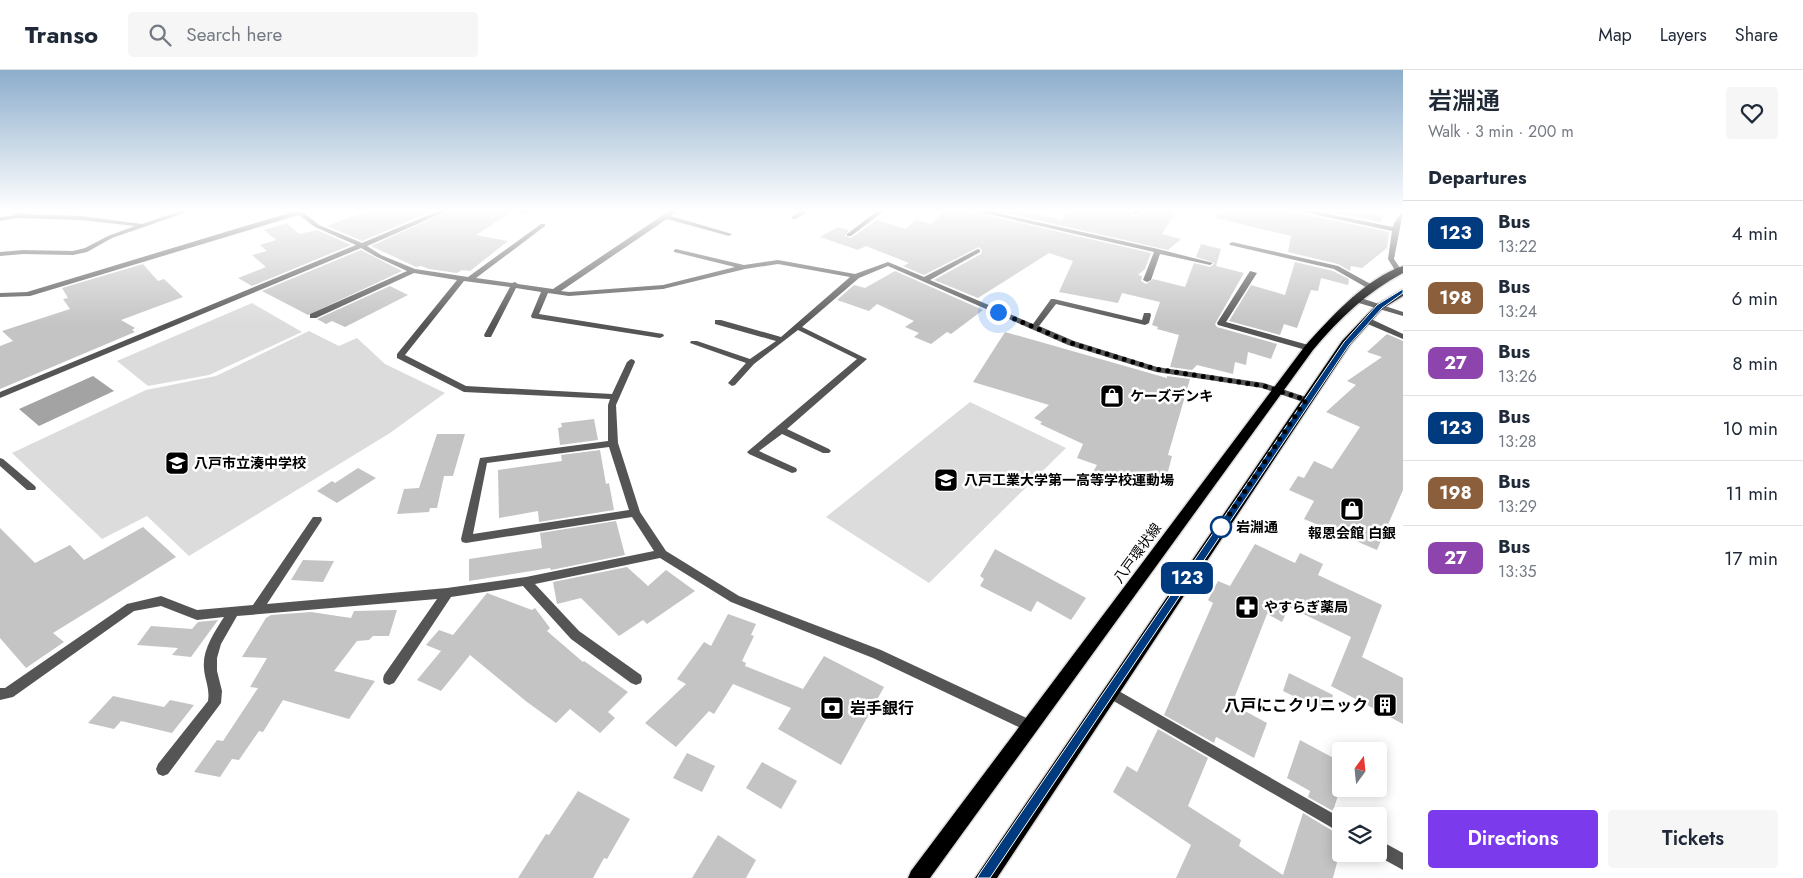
<!DOCTYPE html>
<meta charset="utf-8">
<style>
body{margin:0;font-family:Jost,"Noto Sans JP",sans-serif;background:#f6f6f7;color:#1f2937;height:100vh;display:flex;flex-direction:column;font-size:19px;white-space:nowrap}
*{box-sizing:border-box;margin:0}
p{font-size:16px;color:#747a83}
.icon{flex:none;width:28px;height:28px;fill:none;stroke:currentColor;stroke-width:2;stroke-linecap:round;stroke-linejoin:round}
.map{position:relative;flex:1;overflow:hidden}
.drawer{display:flex;flex-direction:column;background:#fff;width:400px}
.drawer>*{flex:none}
.badge{padding:0 10px;border-radius:8px;font-size:18px;line-height:32px}
.needle{width:32px;rotate:15deg}
.fabs{position:absolute;left:1332px;top:672px;display:grid;gap:10px}
.fabs a{display:grid;place-items:center;width:55px;height:55px;border-radius:5px;background:#fff;box-shadow:0 2px 12px #0003;font-size:25px}
.you{position:absolute;width:25px;height:25px;margin:-12px;border:4px solid #fff;border-radius:50%;background:#1a73e8;box-shadow:0 0 0 8px #1a73e833}
.map>.badge{position:absolute;translate:-50% -50%;box-shadow:0 0 0 2px #fff}
h2{padding:0 25px;font-size:19px;line-height:45px}
.round{display:grid;place-items:center;flex:none;width:52px;height:52px;border-radius:5px;background:#f6f6f7}
.headline{display:flex;align-items:center;justify-content:space-between;height:85px;padding:0 25px}
h1{font-size:24px;font-weight:600;line-height:38px}
.cta{display:flex;gap:10px;margin-top:auto;padding:10px 25px}
.cta a{flex:1;height:58px;border-radius:5px;background:#7c3aed;color:#fff;font-size:20px;font-weight:600;line-height:58px;text-align:center}
.cta a+a{background:#f6f6f7;color:#1f2937}
ul{padding:0;list-style:none}
li{display:flex;align-items:center;gap:15px;height:65px;padding:0 25px;border-top:1px solid #e0e1e3}
li div{flex:1}
li b{display:block;font-size:19px}
li em{font-style:normal}
li .badge{min-width:55px;font-weight:700;text-align:center}
header{display:flex;align-items:center;gap:30px;box-sizing:border-box;height:70px;padding:0 25px;background:#fff;border-bottom:1px solid #e0e1e3}
header strong{font-size:24px}
nav{display:flex;gap:28px;margin-inline-start:auto;font-size:18px}
.search{width:350px;height:45px;background:#f6f6f7;display:flex;align-items:center;gap:12px;box-sizing:border-box;padding:0 18px;border-radius:5px;color:#747a83;font-size:19px}
main{display:flex;flex:1;min-height:0}
.map>svg:first-child{display:block}
.green{fill:#dcdcdc}
.water{fill:#a3a3a3}
.building{fill:#c4c4c4}
.lines{fill:none;stroke-linecap:round;stroke-linejoin:round}
.primary-casing{stroke:#dbdbdb;stroke-width:3}
.lane{fill:#555;fill-rule:evenodd}
.street{fill:#555;fill-rule:evenodd}
.primary{fill:#000;fill-rule:evenodd}
.line{fill:#003b80;stroke:#fff}
.walk{stroke:#000;stroke-width:5;stroke-dasharray:0 9}
.stop-dot{fill:#fff;stroke:#003b80;stroke-width:2.5}
.labels{text-anchor:middle;dominant-baseline:central;stroke-width:5;stroke-linejoin:round;paint-order:stroke}
.poi-label{font-size:14px;font-weight:bold;fill:#000;stroke:#fff;text-anchor:start}
.stop-label{font-size:14px;font-weight:bold;fill:#000;stroke:#fff;text-anchor:start}
.street-label{font-size:14px;fill:#000;stroke:#fff}
.near-poi-label{font-size:16px;font-weight:bold;fill:#000;stroke:#fff;text-anchor:end}
</style>
<header>
<strong>Transo</strong>
<div class="search"><svg class="icon" aria-label="search" viewBox="0 0 24 24"><circle cx="10" cy="10" r="6"/><path d="M15 15l6 6"/></svg>Search here</div>
<nav><a>Map</a><a>Layers</a><a>Share</a></nav>
</header>
<main>
<div class="map">
<svg width="1403" height="808" viewBox="0 0 1403 808">
<rect width="100%" height="100%" fill="#fff"/>
<g class="green">
<path d="M252,233L302,262L209,305L148,316L117,291Z"/>
<path d="M309,261L339,276L357,268L385,294L445,323L390,363L189,486L147,446L102,469L12,383L146,320L216,306Z"/>
<path d="M970,332L1066,378L929,513L826,447Z"/>
</g>
<path class="water" d="M93,306L114,321L39,356L19,339Z"/>
<g class="building">
<path d="M367,141H432L362,171L327,156Z"/>
<path d="M449,141H513L476,165L508,171L470,201L462,200L457,203L429,199L421,196L416,197L371,176Z"/>
<path d="M944,141H968L1151,183L1145,199L1138,205L1142,206L1141,211L1146,214L1153,209L1185,217L1194,193L1210,197L1215,193L1196,187L1201,174L1221,179L1216,196L1244,203L1215,254L1217,257L1277,274L1271,289L1248,282L1246,295L1235,292L1233,304L1197,295L1192,300L1170,297L1179,265L1157,259L1158,257L1152,255L1160,232L1122,223L1118,233L1059,222L1073,191L1049,183L978,228L934,210L981,184L982,180L979,177L924,205L903,196L909,193L866,176L858,180L820,167L838,157L849,160L845,166L851,168L877,150L905,159L916,150L931,154Z"/>
<path d="M1012,141H1027L1062,150L1066,141H1132V145L1136,147L1142,141H1176L1162,164L1181,169L1168,180L1010,144Z"/>
<path d="M1217,141H1288L1389,162L1387,178L1362,198L1351,196L1350,201L1338,194L1288,182L1291,166L1216,148Z"/>
<path d="M1325,141L1362,144L1365,141L1384,146L1380,152Z"/>
<path d="M287,153L299,164L317,160L351,175L252,216L238,208L266,197L252,185L267,181L260,175L276,170L264,160Z"/>
<path d="M361,180L402,201L308,245L262,221Z"/>
<path d="M1295,192L1333,201L1349,209L1348,215L1321,208L1318,221L1311,220L1297,258L1284,254L1280,265L1229,251L1251,215L1285,225Z"/>
<path d="M143,194L158,211L164,209L183,227L121,250L135,258L132,260L135,262L0,319V276L13,271L2,261L70,239L63,229L68,228L62,218Z"/>
<path d="M895,201L983,240L951,264L947,262L931,274L914,267L919,263L905,257L914,251L877,234L869,241L837,230L854,215L865,218Z"/>
<path d="M390,216L408,225L345,257L332,251L326,254L317,249Z"/>
<path d="M1005,262L1167,308V306L1190,309L1168,385L1172,386L1164,417L1143,410L1141,419L1093,402L1097,395L1077,388L1083,374L1040,354L1042,352L1034,348L1049,335L973,312Z"/>
<path d="M1387,264L1403,271V420L1377,480L1304,449L1314,431L1289,420L1298,406L1304,408L1314,391L1332,399L1360,357L1326,342L1356,315L1347,311L1382,287L1367,282Z"/>
<path d="M594,349L598,370L560,375L558,358L562,357L561,353Z"/>
<path d="M437,364H465L453,406H444L437,438H430L429,442L397,444L404,419L419,418Z"/>
<path d="M600,380L606,414L609,413L614,440L539,452L538,441L499,448L498,400L562,391L561,385Z"/>
<path d="M358,398L376,408L337,433L317,421L332,411L335,413Z"/>
<path d="M616,451L625,485L551,500L550,498L469,511V489L542,478L540,463Z"/>
<path d="M143,457L176,487L53,563L64,572L26,598L0,568V458L35,493L70,475L84,490Z"/>
<path d="M1255,474L1295,493L1300,483L1323,494L1318,505L1382,535L1362,587L1403,608V654L1331,616L1351,567L1289,537L1282,552L1267,544L1232,634L1267,653L1254,688L1220,669L1216,667L1214,673L1164,645L1213,533L1208,530L1218,511L1230,516Z"/>
<path d="M995,479L1086,528L1071,550L1037,531L1031,542L980,516L984,509L980,506Z"/>
<path d="M303,490L334,491L323,512L291,510Z"/>
<path d="M627,497L648,516L666,500L695,521L647,554L643,550L619,566L581,528L557,534L553,512Z"/>
<path d="M487,523L532,540L535,538L550,558L547,561L583,592L584,591L628,622L608,642L615,648L600,663L570,639L556,653L527,632L470,585L441,621L417,610L441,581L426,575L439,560L453,565Z"/>
<path d="M397,540L389,566H373L369,570L357,571L334,601L375,611L349,649L283,630L263,662L259,661L239,690L232,689L220,707L194,702L217,670L223,671L258,618L250,617L267,588L242,587L266,548L271,545L311,542L351,548L354,541Z"/>
<path d="M728,544L756,554L751,565L754,566L742,591L746,593L745,596L803,619L824,586L884,617L841,695L778,659L791,638L733,614L714,644L709,641L676,677L645,653L686,614L677,609L704,572L711,576Z"/>
<path d="M218,550L191,587L172,585L178,578L137,575L151,556L192,559L198,552Z"/>
<path d="M1289,603L1333,625L1328,643L1283,621Z"/>
<path d="M113,626L164,637L170,630L194,635L172,663L121,651L114,659L88,653Z"/>
<path d="M1158,659L1208,688L1188,736L1241,770L1239,776L1283,805L1303,743L1341,766V777L1333,808H1176L1191,775L1113,722L1127,696L1137,702Z"/>
<path d="M1300,670L1341,692V716L1333,741L1308,727L1310,721L1287,708Z"/>
<path d="M687,683L715,696L702,722L673,708Z"/>
<path d="M762,692L797,711L781,739L746,718Z"/>
<path d="M578,721L630,749L607,789L604,788L593,808H518L546,764L549,765Z"/>
<path d="M718,765L756,790L746,808H692Z"/>
</g>
<g class="lines">
<g class="primary-casing">
<g id="primary">
<path d="M1403,196V203C1367,222 1339,249 1313,280L930,808H908L911,801L1305,276C1330,248 1366,208 1403,196Z"/>
<path d="M1403,219V226L1382,239L1350,275L997,808H975L1342,271L1376,235Z"/>
</g>
</g>
<path class="lane" d="M0,388L3,389L35,416L36,418L35,420H27L0,396Z"/>
<g class="street">
<path d="M22,141L24,143L23,144L81,146L142,154L180,141H190L112,168L87,182L73,185L23,184L0,186V182L23,180L73,181L85,178L108,166L135,156L81,150L17,148L0,151V147L11,146Z"/>
<path d="M295,141H302L319,155L362,173L438,141H447L367,176L381,185L415,199L468,207L541,154H545V156L476,208L512,213L515,212L518,214L553,219L669,141H677L671,146L732,164L729,166L667,149L561,221L569,222L663,215L735,197L674,182V180L676,179L744,195L778,190L855,204L888,192L924,207L978,179L980,180V182L930,210L1033,254L1051,229H1054L1142,250L1144,243H1150L1151,245L1149,253L1145,255L1056,234L1039,256L1074,271L1157,297L1264,313L1309,328L1310,330L1306,333L1262,318L1156,302L1068,275L888,196L859,208L802,257L867,289L787,359L829,379L831,381L829,383H823L782,364L759,381L796,398L797,400L796,402L792,403L749,384L747,382L857,289L798,260L754,294L735,315L732,316L728,313L746,293L690,273L691,271H697L750,289L776,271L715,254V250H721L781,267L850,207L778,194L745,199L663,219L569,226L548,223L539,244L663,264L664,266L660,268L532,248L531,246L541,222L516,218L492,265L491,267H485L484,265L510,217L464,211L405,285L466,316L612,324L627,292L631,289L634,290L635,292L616,335L618,373L640,442L666,481L739,526L881,580L1035,652L1037,656L1035,660L1030,662L1025,660L873,588L731,532L660,488L535,514L579,561L641,605L642,609L641,613L636,615L631,613L571,569L523,516L451,527L394,613L389,615L384,613L383,609L384,605L437,529L237,546L221,574L217,588V601L222,621L221,633L168,704L163,706L158,704L156,699L158,694L208,631C210,619 205,610 204,599C202,580 214,563 224,547L197,550L161,536L134,541L13,627L0,630V618H5L127,534L161,526L197,540L253,535L313,447H321L322,450L267,534L447,518L526,507L654,481L632,447L466,473L462,472L461,469L480,388L608,371V335L610,329L464,322L397,288V284L457,210L414,203L316,248H310V244L407,201L377,187L361,178L0,328V322L356,175L315,157L299,145L30,226L0,227V223L27,222ZM609,377L629,440L473,464L487,393Z"/>
<path d="M520,141H528V142L525,144Z"/>
<path d="M800,141H808L796,149H792V147Z"/>
<path d="M877,141H884L851,166H847V164Z"/>
<path d="M975,141H988L1158,179L1213,193L1210,195L1160,184L1151,210L1147,212L1143,210L1154,182Z"/>
<path d="M1134,141H1140L1136,145L1133,143Z"/>
<path d="M1299,141H1313L1393,157L1394,153L1401,143L1403,142L1394,189L1402,201L1396,202L1388,189L1392,161Z"/>
<path d="M1232,172L1338,196L1376,217L1369,219L1334,199L1230,175L1229,174Z"/>
<path d="M1250,201L1257,203L1226,252L1312,276V280H1306L1218,255L1217,253Z"/>
<path d="M1352,227H1358L1403,242V246L1352,231Z"/>
<path d="M1363,248H1369L1403,264V269L1363,252Z"/>
<path d="M1110,616L1341,748V763L1105,626L1103,622L1105,618Z"/>
<path d="M1379,770L1403,783V800L1374,784H1379Z"/>
</g>
<use href="#primary" class="primary"/>
</g>
<linearGradient id="sky" x2="0" y2="1"><stop stop-color="#8cadcc"/><stop offset="0.55" stop-color="#fff"/><stop offset="1" stop-color="#fff" stop-opacity="0"/></linearGradient>
<rect width="1403" height="255" fill="url(#sky)"/>
<path class="line" d="M1403,219V223L1382,238L1349,275L990,808H977L980,803L1344,272L1377,235Z"/>
<g class="lines">
<path class="walk" d="M998,242L1071,273L1156,299L1264,316L1306,330L1219,460L1221,457"/>
</g>
<defs>
<g id="shop-square" transform="scale(1.25)"><rect x="-9" y="-9" width="18" height="18" rx="4" fill="#000" stroke="#fff"/><path d="M-5-2.5h2.3a2.7 3.5 0 0 1 5.4 0H5L5.5 6h-11ZM-1.5-2.5h3a1.5 2.3 0 0 0-3 0Z" fill="#fff"/></g>
<g id="school-square" transform="scale(1.25)"><rect x="-9" y="-9" width="18" height="18" rx="4" fill="#000" stroke="#fff"/><path d="M0-5L7-2L0 1L-7-2ZM-4 1L0 2.5L4 1V4Q0 6-4 4Z" fill="#fff"/></g>
<g id="pharmacy-square" transform="scale(1.25)"><rect x="-9" y="-9" width="18" height="18" rx="4" fill="#000" stroke="#fff"/><path d="M-2-6h4v4h4v4h-4v4h-4v-4h-4v-4h4Z" fill="#fff"/></g>
<g id="building-square" transform="scale(1.25)"><rect x="-9" y="-9" width="18" height="18" rx="4" fill="#000" stroke="#fff"/><path d="M-4-6H4V6H1V3H-1V6H-4ZM-2.5-4.3h1.7v1.8h-1.7ZM.8-4.3h1.7v1.8H.8ZM-2.5-1h1.7V.8h-1.7ZM.8-1h1.7V.8H.8Z" fill="#fff"/></g>
<g id="bank-square" transform="scale(1.25)"><rect x="-9" y="-9" width="18" height="18" rx="4" fill="#000" stroke="#fff"/><path d="M-6-4H6V4H-6ZM0-2.3a2.3 2.3 0 1 0 0 4.6a2.3 2.3 0 1 0 0-4.6Z" fill="#fff"/></g>
</defs>
<g fill-rule="evenodd">
<use href="#shop-square" x="1112" y="326"/>
<use href="#school-square" x="177" y="393"/>
<use href="#school-square" x="946" y="410"/>
<use href="#shop-square" x="1352" y="439"/>
<use href="#pharmacy-square" x="1247" y="537"/>
<use href="#building-square" x="1385" y="635"/>
<use href="#bank-square" x="832" y="638"/>
</g>
<circle class="stop-dot" cx="1221" cy="457" r="10"/>
<g class="labels">
<g class="poi-label">
<text x="1130" y="326">ケーズデンキ</text>
<text x="194" y="393">八戸市立湊中学校</text>
<text x="964" y="410">八戸工業大学第一高等学校運動場</text>
<text x="1352" y="463" text-anchor="middle">報恩会館 白銀</text>
<text x="1264" y="537">やすらぎ薬局</text>
</g>
<g class="stop-label">
<text x="1236" y="457">岩淵通</text>
</g>
<g class="street-label">
<text transform="translate(1137 483) rotate(-54)">八戸環状線</text>
</g>
<g class="near-poi-label">
<text x="1368" y="635">八戸にこクリニック</text>
<text x="850" y="638" text-anchor="start">岩手銀行</text>
</g>
</g>
</svg>
<div class="fabs">
<a><svg class="needle" viewBox="-14 -14 28 28"><path d="M0-13l5 13h-10z" fill="#e53935"/><path d="M0 13l5-13h-10z" fill="#747a83"/></svg></a>
<a><svg class="icon" aria-label="layers" viewBox="0 0 24 24"><path d="M12 4l9 5-9 5-9-5zM3 14l9 5 9-5"/></svg></a>
</div>
<div class="you" style="left:998px;top:242px"></div>
<b class="badge" style="left:1187px;top:508px;background:#003b80;color:#fff">123</b>
</div>
<section class="drawer">
<div class="headline"><div><h1>岩淵通</h1><p>Walk · 3 min · 200 m</p></div><a class="round"><svg class="icon" aria-label="heart" viewBox="0 0 24 24"><path d="M12 20l-8-8c-3-5 5-10 8-4 3-6 11-1 8 4z"/></svg></a></div>
<h2>Departures</h2>
<ul>
<li><span class="badge" style="background:#003b80;color:#fff">123</span><div><b>Bus</b><p>13:22</p></div><em>4 min</em></li>
<li><span class="badge" style="background:#8b5e3c;color:#fff">198</span><div><b>Bus</b><p>13:24</p></div><em>6 min</em></li>
<li><span class="badge" style="background:#8e44ad;color:#fff">27</span><div><b>Bus</b><p>13:26</p></div><em>8 min</em></li>
<li><span class="badge" style="background:#003b80;color:#fff">123</span><div><b>Bus</b><p>13:28</p></div><em>10 min</em></li>
<li><span class="badge" style="background:#8b5e3c;color:#fff">198</span><div><b>Bus</b><p>13:29</p></div><em>11 min</em></li>
<li><span class="badge" style="background:#8e44ad;color:#fff">27</span><div><b>Bus</b><p>13:35</p></div><em>17 min</em></li>
</ul>
<div class="cta"><a>Directions</a><a>Tickets</a></div>
</section>
</main>
